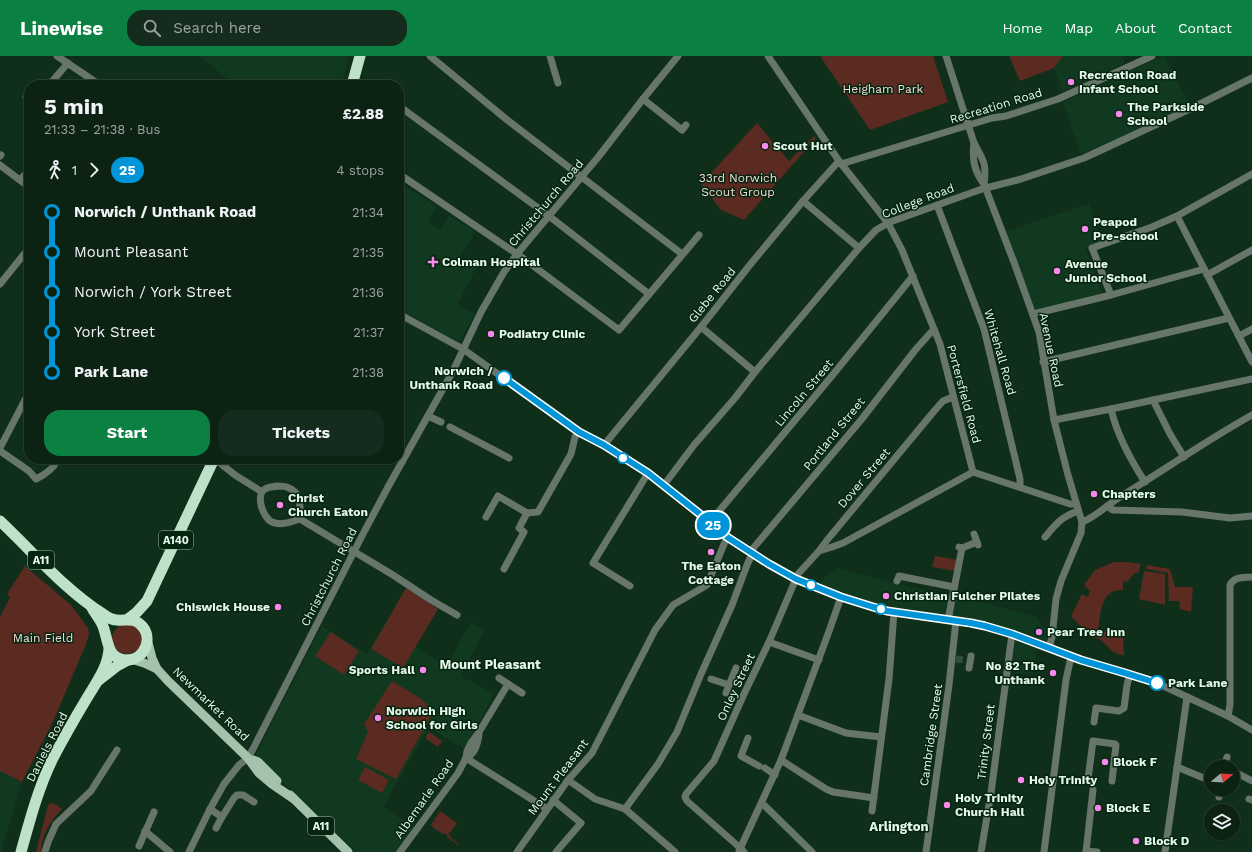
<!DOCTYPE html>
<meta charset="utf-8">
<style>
body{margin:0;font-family:"Work Sans",sans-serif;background:#152b1d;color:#f1f3f6;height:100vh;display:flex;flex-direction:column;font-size:15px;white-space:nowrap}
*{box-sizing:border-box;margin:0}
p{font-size:13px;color:#9aa4a0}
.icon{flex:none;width:22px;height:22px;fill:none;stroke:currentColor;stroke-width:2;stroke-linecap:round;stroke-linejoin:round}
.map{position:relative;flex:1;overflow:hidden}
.side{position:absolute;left:24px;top:24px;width:380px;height:384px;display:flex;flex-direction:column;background:#0c2314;border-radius:16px;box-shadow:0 1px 3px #0004,0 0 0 1px #2c4034}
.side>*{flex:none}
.badge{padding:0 8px;border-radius:13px;font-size:14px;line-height:26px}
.needle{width:26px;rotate:72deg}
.controls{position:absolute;left:1204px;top:704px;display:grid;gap:8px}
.controls a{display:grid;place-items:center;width:36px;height:36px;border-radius:50%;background:#0c2314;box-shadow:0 1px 3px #0004,0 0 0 1px #2c4034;font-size:20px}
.map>.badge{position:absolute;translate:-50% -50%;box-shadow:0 0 0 2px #fff}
.legs{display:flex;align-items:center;gap:6px;height:44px;padding:0 20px;font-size:13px}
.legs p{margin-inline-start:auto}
.summary{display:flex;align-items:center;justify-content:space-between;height:68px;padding:0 20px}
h1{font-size:22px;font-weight:700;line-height:30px}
.cta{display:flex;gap:8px;margin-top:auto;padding:8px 20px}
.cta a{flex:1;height:46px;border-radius:16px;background:#0b8043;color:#fff;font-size:16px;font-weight:700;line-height:46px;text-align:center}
.cta a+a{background:#152b1d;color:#f1f3f6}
ul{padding:0 20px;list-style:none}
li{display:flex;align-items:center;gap:14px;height:40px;font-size:15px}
li i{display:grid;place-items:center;width:6px;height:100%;margin:0 5px;background:currentColor}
li i::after{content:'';width:10px;height:10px;margin:-5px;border:3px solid;border-radius:50%;background:#0c2314}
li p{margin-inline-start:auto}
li:first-child i{background:linear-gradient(#0000 50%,currentColor 0)}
li:last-child i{background:linear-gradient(currentColor 50%,#0000 0)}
header{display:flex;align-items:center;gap:24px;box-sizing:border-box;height:56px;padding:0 20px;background:#0b8043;color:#fff}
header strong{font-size:19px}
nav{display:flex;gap:22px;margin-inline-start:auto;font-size:14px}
.search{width:280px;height:36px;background:#152b1d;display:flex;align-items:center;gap:10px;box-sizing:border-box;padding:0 14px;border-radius:16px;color:#9aa4a0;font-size:15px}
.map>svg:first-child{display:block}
.built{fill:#11391f}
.green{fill:#5b2a21}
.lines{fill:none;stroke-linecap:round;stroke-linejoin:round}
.minor-tunnel{stroke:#304d39;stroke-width:7;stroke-dasharray:7 3.5;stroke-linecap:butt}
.minor{stroke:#67756a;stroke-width:7}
.major{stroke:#a5c3ac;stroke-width:9}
.highway{stroke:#bee2c7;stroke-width:11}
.line-1-casing{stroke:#fff;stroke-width:9}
.line-1{stroke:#0095d9;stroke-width:6}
.poi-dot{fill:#f888e9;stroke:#052511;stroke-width:1.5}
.stop-1-dot{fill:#fff;stroke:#0095d9;stroke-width:2}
.labels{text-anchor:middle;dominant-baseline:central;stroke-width:3;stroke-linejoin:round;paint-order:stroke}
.shield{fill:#052511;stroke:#a2b8a8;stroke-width:1}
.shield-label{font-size:11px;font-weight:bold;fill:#e5f7e9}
.poi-label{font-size:12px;font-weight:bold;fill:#e5f7e9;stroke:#052511;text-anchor:start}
.park-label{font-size:12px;fill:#f6dcd6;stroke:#052511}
.street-label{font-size:12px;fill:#e5f7e9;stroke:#052511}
.stop-label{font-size:12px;font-weight:bold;fill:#e5f7e9;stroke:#052511;text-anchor:end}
.neighbourhood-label{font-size:13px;font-weight:bold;fill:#e5f7e9;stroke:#052511}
</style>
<header>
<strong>Linewise</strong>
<div class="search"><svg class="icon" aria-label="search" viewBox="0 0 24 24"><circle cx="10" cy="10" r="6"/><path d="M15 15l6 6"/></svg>Search here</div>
<nav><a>Home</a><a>Map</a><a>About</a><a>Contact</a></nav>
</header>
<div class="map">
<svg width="1252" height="796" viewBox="0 0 1252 796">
<rect width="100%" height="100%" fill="#102f1a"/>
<g class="built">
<path d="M200,0H349L341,29H235Z"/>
<path d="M1063,0H1122L1125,7L1062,36L1054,12Z"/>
<path d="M1163,0H1165L1189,49L1114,85L1080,98L1063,46Z"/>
<path d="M399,127L437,151L428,165L440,174L449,159L475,176L459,201L477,211L457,249L475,258L459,286L399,253Z"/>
<path d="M1089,148L1102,186L1085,191L1102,237L1035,255L1005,176Z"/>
<path d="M839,512L896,528L975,544L1037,561L1042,570L1049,576L1044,596L1037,592L1033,618L1012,616L1016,575L982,566L953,560L874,548L820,530L826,520Z"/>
<path d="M406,532L438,553L416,591L446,610L471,567L485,573L461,620L494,638L464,693L429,671L383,751L415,772L396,796H356L255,700L322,570L367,598Z"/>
<path d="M0,715L22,726L1,796H0Z"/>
</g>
<g class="green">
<path d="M820,0H933L948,46L870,74Z"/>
<path d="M1009,0H1063L1054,12L1020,25Z"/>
<path d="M757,67L789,105L814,80L816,82L744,164L721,154L701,128Z"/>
<path d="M935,500L958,504L956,515L932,511Z"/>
<path d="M1114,506H1127L1141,508L1138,517H1134L1128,525L1123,526V534C1100,533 1101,557 1098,574L1123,580L1124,600L1113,596L1101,584L1089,579L1071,560L1082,538L1088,541L1090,535L1084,529L1095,514Z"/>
<path d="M1147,509L1170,513L1175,531H1193L1191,556L1180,553L1179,545H1169L1168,517L1146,513Z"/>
<path d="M25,510L71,549L88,572L89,578L86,588L52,668L22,726L0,715V561L10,541L7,538Z"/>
<path d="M1144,515L1165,518V549L1139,543Z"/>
<path d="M406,532L438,553L403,612L371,593Z"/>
<circle cx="127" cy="583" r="15"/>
<path d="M331,576L359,595L344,619L315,600Z"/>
<path d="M392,625L420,642L434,655L396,723L356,703L368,676L364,668Z"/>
<path d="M429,676L442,685L438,691L425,682Z"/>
<path d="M365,711L389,724L382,737L358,724Z"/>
<path d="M50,747L57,749L62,753C50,766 42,777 41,796H36L48,749Z"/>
<path d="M440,755L457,767L450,777L448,776L451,782L459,788L458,789L447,781L448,780L444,777L443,778L437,774H436L431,769L433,765L437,767L434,764Z"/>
</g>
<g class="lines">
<path class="minor-tunnel" d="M956,603L965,604"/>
<g class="minor">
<path d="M57,0L100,29"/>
<path d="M430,0L506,63L682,198"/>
<path d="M550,0L558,27"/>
<path d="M768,0L839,105L888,167L902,194L940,288L973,416L1070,448H1076"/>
<path d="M946,0L974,87C983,104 987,107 984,128"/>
<path d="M353,26L365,29"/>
<path d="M49,29L68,7"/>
<path d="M26,41L29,44"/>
<path d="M643,43L682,74L686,69"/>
<path d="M399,50L549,160L649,238"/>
<path d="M974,87C972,103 974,115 984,128L1015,209L1039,276L1054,364L1068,419L1082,466L1081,477L1061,525L1056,543L1052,581L1049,592"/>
<path d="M0,100L1,99"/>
<path d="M841,108L992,62L1006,60L1058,43L1152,0"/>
<path d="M0,109L29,131"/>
<path d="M399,118L520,200L619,274L699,179"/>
<path d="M20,124L29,114"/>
<path d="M803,145L859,192"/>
<path d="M937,149L984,273L1020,423V431"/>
<path d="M1177,160L1252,306"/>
<path d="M1207,219L1252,194"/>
<path d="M0,228L29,192"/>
<path d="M1111,239L1092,192L1152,171L1177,160L1252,118"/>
<path d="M399,258L463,293L579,376L604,389L648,417L664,429L727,481L769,508L796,523L841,541L873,551L894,556L971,567L1012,578L1071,601L1157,627L1228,660L1252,674"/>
<path d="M1033,258L1111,239L1204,213"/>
<path d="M701,271L755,316"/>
<path d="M1239,280L1252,273"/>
<path d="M1043,306L1229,262"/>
<path d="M1153,344L1170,378L1184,401"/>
<path d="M1111,353C1117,379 1130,403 1145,426"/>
<path d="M428,360L441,366"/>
<path d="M1054,364L1111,353L1252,323"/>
<path d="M450,371L509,402"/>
<path d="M604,389L701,271L749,210L803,145L839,105"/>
<path d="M0,392L29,336"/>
<path d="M0,395L29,415L36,423C44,419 53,413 57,405"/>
<path d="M214,403L220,407L235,419L262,436"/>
<path d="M664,429L694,389L735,342L755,316L859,192L876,174L890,166L982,133L1021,123L1084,102L1192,52L1252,22"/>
<path d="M277,430C281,430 286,430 289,432C302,437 300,452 300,463C291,466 281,470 272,466C263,462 255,439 265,433C268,431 273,431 277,430Z"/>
<path d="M1107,450L1113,454L1182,456L1230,462L1252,460"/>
<path d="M486,461L498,440L527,457"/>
<path d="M300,463L393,519L431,544L457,559"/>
<path d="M710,466L831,321L913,220"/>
<path d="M1082,466C1096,461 1107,449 1120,441C1164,414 1207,384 1252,359"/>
<path d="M974,478L977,486"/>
<path d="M1045,481C1056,468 1061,461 1078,455"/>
<path d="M959,491L962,492L977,486L978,489"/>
<path d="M819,495L832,491L843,487L973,416"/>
<path d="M750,496L861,364L916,293L934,273"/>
<path d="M504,513L524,476L519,472L527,457L538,456L571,398L575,381L579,376"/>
<path d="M897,525L899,520L954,531"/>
<path d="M630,530L593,507L648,417"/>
<path d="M948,564L962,492"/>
<path d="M769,586L819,604"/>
<path d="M969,612L971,600"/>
<path d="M499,622L522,637"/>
<path d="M711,623L729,629L736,612"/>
<path d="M726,637L729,629"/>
<path d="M798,659L846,677L881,681"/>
<path d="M1228,660L1230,649V529C1235,520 1243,522 1252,521"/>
<path d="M1094,666L1096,652L1119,655L1124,652L1127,629L1130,618"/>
<path d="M748,682L741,700L759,710"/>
<path d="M466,702L547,753"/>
<path d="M466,702C476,697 477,689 479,679"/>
<path d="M781,704L826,733L833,736L874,742"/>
<path d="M1177,711L1211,725"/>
<path d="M1224,711L1227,701"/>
<path d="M765,712L775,719"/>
<path d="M1233,715L1252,725"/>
<path d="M1088,723L1093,685L1115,688L1116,689L1112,725"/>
<path d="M568,724L595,743L625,753L675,796"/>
<path d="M1219,741L1220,733"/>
<path d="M1249,743L1252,744"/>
<path d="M553,744L581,767L556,796"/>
<path d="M762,747L812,796"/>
<path d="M210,753L222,761L234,742L237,739H243L254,746"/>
<path d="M625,753L658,708L677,676L701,618L732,549L747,509L752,498"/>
<path d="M872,755L889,623L894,556"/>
<path d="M216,772L222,761"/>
<path d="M145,775L170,796"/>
<path d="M139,790L154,756"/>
<path d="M739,795L781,704L828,578L841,541"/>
<path d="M1086,795L1097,796"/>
<path d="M45,796L48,786L56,768L91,735L117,694"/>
<path d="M189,796L210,753L224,728L239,709L248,702L253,693L364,476L388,431L453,315L481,256L504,216L517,198L599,100L643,43L678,0"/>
<path d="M400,796L458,717L466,702L467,695L471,687L479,676L508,628"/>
<path d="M517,796L568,724L592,697L655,574L673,549L707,529L727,481"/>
<path d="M744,796L738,790L687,745L685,741L686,738L714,705L744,638L769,586L798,518L819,495L828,483L935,354L943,345L953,341"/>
<path d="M926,796L949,629L956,565"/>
<path d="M981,796L991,737L1012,578"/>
<path d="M1044,796L1066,624L1071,601"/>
<path d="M1086,796L1093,734"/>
<path d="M1165,796L1187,641"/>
</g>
<g class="major">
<path d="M147,583L152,602L157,613L168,625L248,702L259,717L272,728L294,743"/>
<path d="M131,603L144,607L157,613"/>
<path d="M253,704L258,706L277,725"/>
<path d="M290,739L348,796"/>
</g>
<g class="highway">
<path d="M352,29L360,0"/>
<path d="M0,465C33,496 65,534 103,558C107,561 112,564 117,564C126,565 134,561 142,570C153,582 145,603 128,604C105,604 109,582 102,568C99,562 94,556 91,550"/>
<path d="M128,563L137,556L147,545L214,403"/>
<path d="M99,624L117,610L128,604"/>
<path d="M21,796C30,764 38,733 52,704C63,683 75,662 87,642C96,627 108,611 109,593"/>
</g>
</g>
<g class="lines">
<g class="line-1-casing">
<path id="line-1" d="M504,322L579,376L604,389L648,417L710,466L727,481L769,508L796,523L841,541L873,551L887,555L971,567L985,570L1012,578L1081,604L1125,617L1157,627"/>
</g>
<use href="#line-1" class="line-1"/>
</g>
<g class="poi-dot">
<circle cx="1071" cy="26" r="4"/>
<circle cx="1119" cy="58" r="4"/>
<circle cx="765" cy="90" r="4"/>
<circle cx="1085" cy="173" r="4"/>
<path d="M431 200h4v4h4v4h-4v4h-4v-4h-4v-4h4z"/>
<circle cx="1057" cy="215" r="4"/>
<circle cx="491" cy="278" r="4"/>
<circle cx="1094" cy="438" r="4"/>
<circle cx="280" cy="449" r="4"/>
<circle cx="711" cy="496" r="4"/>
<circle cx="886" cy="540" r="4"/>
<circle cx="278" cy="551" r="4"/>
<circle cx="1039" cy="576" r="4"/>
<circle cx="423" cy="614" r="4"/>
<circle cx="1053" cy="617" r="4"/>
<circle cx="378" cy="662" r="4"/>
<circle cx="1105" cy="706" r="4"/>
<circle cx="1021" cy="724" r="4"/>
<circle cx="947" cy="749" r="4"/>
<circle cx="1098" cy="752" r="4"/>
<circle cx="1136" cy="785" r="4"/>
</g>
<g class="stop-1-dot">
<circle cx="504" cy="322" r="7"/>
<circle cx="623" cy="402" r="5"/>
<circle cx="811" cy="529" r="5"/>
<circle cx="881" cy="553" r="5"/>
<circle cx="1157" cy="627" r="7"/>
</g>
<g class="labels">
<g class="shield">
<rect x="159" y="475" width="34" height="18" rx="3"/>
<rect x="28" y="495" width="26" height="18" rx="3"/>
<rect x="308" y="761" width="26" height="18" rx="3"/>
</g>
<g class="shield-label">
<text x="176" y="484">A140</text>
<text x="41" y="504">A11</text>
<text x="321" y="770">A11</text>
</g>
<g class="poi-label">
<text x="1079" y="19">Recreation Road<tspan x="1079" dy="14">Infant School</tspan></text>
<text x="1127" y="51">The Parkside<tspan x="1127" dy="14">School</tspan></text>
<text x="773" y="90">Scout Hut</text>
<text x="1093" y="166">Peapod<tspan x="1093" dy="14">Pre-school</tspan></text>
<text x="442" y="206">Colman Hospital</text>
<text x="1065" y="208">Avenue<tspan x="1065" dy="14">Junior School</tspan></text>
<text x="499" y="278">Podiatry Clinic</text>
<text x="1102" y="438">Chapters</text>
<text x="288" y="442">Christ<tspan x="288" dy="14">Church Eaton</tspan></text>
<text x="711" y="510" text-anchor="middle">The Eaton<tspan x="711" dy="14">Cottage</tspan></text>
<text x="894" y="540">Christian Fulcher Pilates</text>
<text x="270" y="551" text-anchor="end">Chiswick House</text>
<text x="1047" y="576">Pear Tree Inn</text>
<text x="1045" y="610" text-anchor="end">No 82 The<tspan x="1045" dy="14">Unthank</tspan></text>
<text x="415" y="614" text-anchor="end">Sports Hall</text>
<text x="386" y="655">Norwich High<tspan x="386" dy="14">School for Girls</tspan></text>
<text x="1113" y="706">Block F</text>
<text x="1029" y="724">Holy Trinity</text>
<text x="955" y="742">Holy Trinity<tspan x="955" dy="14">Church Hall</tspan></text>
<text x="1106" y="752">Block E</text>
<text x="1144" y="785">Block D</text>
</g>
<g class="park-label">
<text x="883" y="33">Heigham Park</text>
<text x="738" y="122">33rd Norwich<tspan x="738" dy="14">Scout Group</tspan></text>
<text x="43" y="582">Main Field</text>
</g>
<g class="street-label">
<text transform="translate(996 50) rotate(-17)">Recreation Road</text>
<text transform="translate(918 145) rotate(-21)">College Road</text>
<text transform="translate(546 147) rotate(-50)">Christchurch Road</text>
<text transform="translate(712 239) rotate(-51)">Glebe Road</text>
<text transform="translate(1051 294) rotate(78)">Avenue Road</text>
<text transform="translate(1000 296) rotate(74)">Whitehall Road</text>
<text transform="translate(804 337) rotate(-50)">Lincoln Street</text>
<text transform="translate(964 338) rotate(75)">Portersfield Road</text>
<text transform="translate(834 378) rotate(-51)">Portland Street</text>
<text transform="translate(864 422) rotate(-50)">Dover Street</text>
<text transform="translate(329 521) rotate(-63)">Christchurch Road</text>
<text transform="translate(736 631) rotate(-65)">Onley Street</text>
<text transform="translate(211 648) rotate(44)">Newmarket Road</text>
<text transform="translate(931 679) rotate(-82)">Cambridge Street</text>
<text transform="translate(986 686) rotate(-83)">Trinity Street</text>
<text transform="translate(47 691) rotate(-63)">Daniels Road</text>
<text transform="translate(558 721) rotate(-53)">Mount Pleasant</text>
<text transform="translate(424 743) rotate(-55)">Albemarle Road</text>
</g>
<g class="stop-label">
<text x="493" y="315">Norwich /<tspan x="493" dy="14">Unthank Road</tspan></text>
<text x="1168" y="627" text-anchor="start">Park Lane</text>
</g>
<g class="neighbourhood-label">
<text x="490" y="608">Mount Pleasant</text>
<text x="899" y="770">Arlington</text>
</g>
</g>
</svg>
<div class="controls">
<a><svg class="needle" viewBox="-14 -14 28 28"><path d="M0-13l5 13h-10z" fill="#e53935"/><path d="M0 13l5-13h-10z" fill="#9aa4a0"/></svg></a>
<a><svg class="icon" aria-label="layers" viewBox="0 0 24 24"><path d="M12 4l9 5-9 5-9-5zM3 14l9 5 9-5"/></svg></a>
</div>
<b class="badge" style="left:713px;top:469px;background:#0095d9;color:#fff">25</b>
<section class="side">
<div class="summary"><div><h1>5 min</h1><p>21:33 – 21:38 · Bus</p></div><b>£2.88</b></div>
<div class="legs"><svg class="icon" aria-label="walk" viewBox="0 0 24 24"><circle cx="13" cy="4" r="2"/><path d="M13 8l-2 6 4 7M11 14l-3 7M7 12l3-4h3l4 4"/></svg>1<svg class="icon" aria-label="forward" viewBox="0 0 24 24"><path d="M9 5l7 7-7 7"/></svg><b class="badge" style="background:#0095d9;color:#fff">25</b><p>4 stops</p></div>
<ul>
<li><i style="color:#0095d9"></i><b>Norwich / Unthank Road</b><p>21:34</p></li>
<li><i style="color:#0095d9"></i><span>Mount Pleasant</span><p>21:35</p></li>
<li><i style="color:#0095d9"></i><span>Norwich / York Street</span><p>21:36</p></li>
<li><i style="color:#0095d9"></i><span>York Street</span><p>21:37</p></li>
<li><i style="color:#0095d9"></i><b>Park Lane</b><p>21:38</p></li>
</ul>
<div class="cta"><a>Start</a><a>Tickets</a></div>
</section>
</div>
